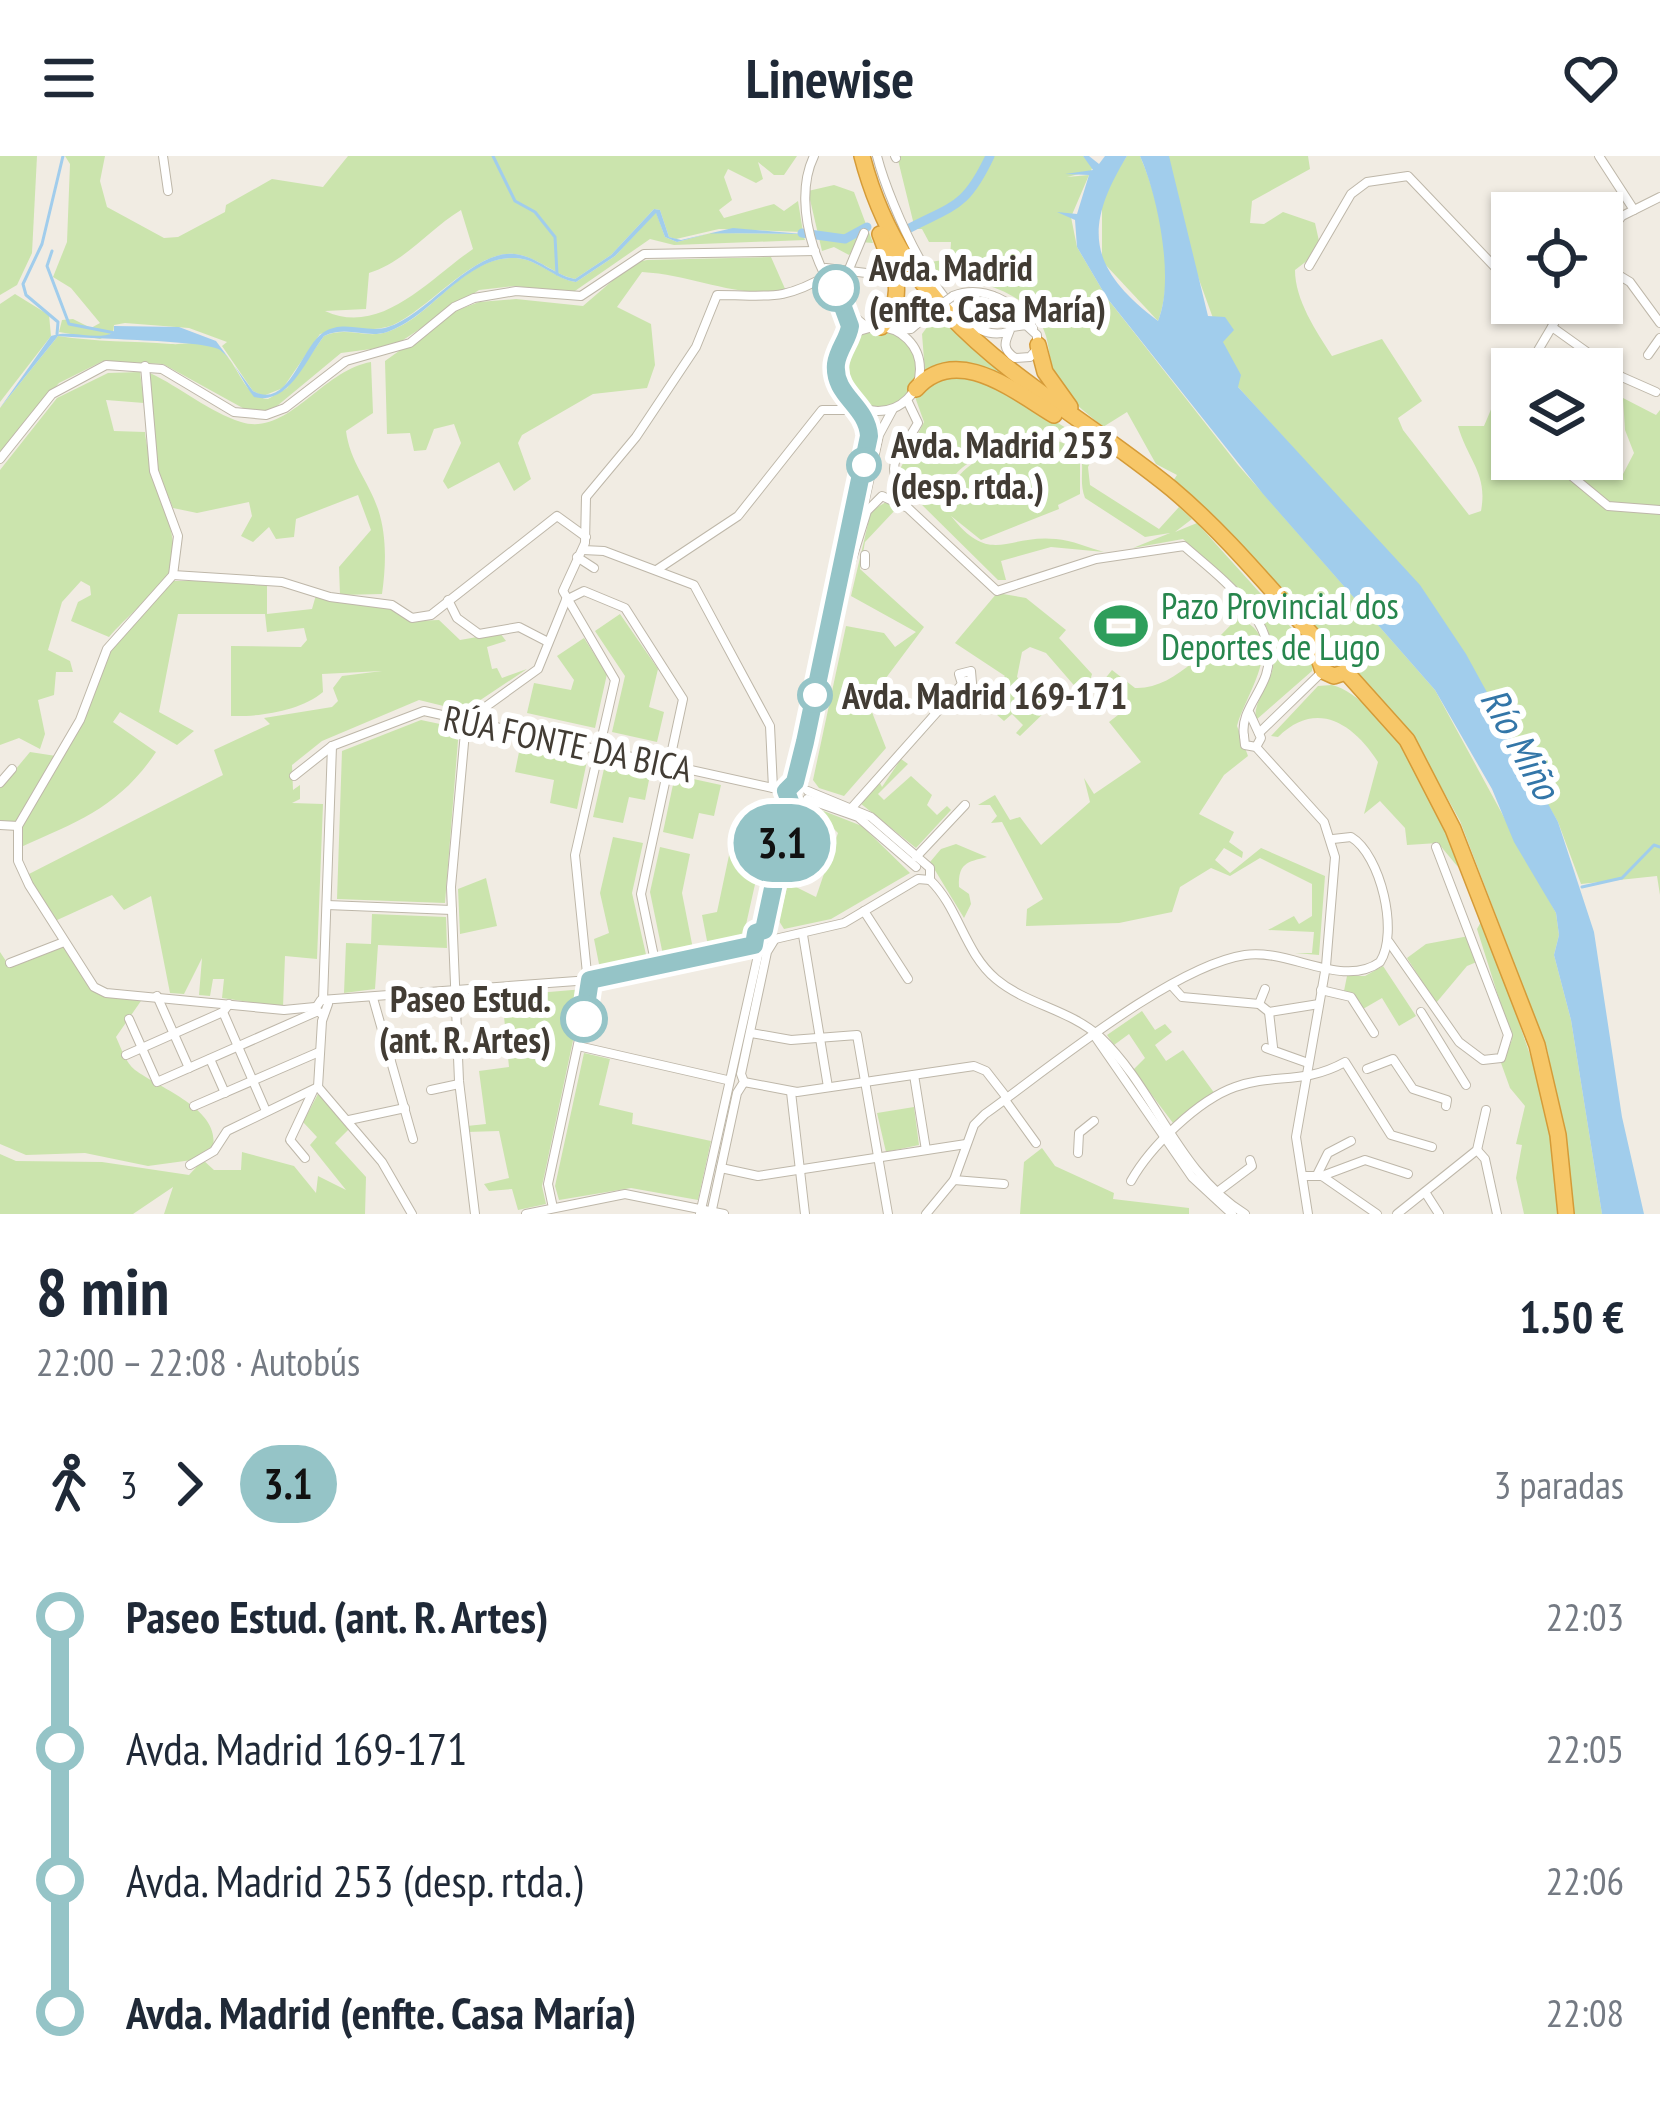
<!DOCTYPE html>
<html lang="es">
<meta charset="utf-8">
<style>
body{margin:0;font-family:"PT Sans Narrow",sans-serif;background:#f2f2f3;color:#1f2937;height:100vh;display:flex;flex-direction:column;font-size:45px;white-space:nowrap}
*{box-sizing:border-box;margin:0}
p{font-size:39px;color:#747a83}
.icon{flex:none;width:66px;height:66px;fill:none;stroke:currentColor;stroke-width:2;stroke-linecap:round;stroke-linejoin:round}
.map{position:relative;height:1058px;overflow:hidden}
.sheet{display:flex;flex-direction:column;background:#fff;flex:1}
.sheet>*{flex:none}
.badge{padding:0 24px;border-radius:39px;font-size:42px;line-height:78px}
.buttons{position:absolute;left:1491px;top:36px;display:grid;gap:24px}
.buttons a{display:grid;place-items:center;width:132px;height:132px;border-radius:0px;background:#fff;box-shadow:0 3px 9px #0004;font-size:60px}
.map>.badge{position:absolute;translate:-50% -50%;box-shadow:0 0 0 6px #fff}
.legs{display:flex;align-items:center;gap:18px;height:132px;padding:0 36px;font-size:39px}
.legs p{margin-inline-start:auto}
.overview{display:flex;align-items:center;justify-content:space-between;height:204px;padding:0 36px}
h1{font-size:66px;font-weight:600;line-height:90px}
ul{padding:0 36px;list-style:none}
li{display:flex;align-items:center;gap:42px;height:132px;font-size:45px}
li i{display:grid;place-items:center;width:18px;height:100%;margin:0 15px;background:currentColor}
li i::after{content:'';width:30px;height:30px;margin:-15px;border:9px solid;border-radius:50%;background:#fff}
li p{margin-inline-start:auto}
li:first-child i{background:linear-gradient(#0000 50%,currentColor 0)}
li:last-child i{background:linear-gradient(currentColor 50%,#0000 0)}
header{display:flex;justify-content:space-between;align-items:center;height:156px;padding:0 36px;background:#fff;font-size:54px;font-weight:600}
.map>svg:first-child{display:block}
.green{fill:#cbe4ad;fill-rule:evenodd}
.water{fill:#a1cdec}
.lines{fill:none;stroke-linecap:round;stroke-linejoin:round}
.stream{stroke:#a1cdec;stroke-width:3}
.river{stroke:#a1cdec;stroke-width:9}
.minor-casing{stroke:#beb7a9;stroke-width:10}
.highway-casing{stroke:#d59b38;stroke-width:18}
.minor{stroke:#fff;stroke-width:8}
.highway{stroke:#f7c768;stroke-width:15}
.minor-bridge-casing{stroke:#beb7a9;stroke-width:10;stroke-linecap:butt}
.minor-bridge{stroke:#fff;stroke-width:8}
.line-1-casing{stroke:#fff;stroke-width:27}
.line-1{stroke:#95c4c7;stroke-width:18}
.stop-1-dot{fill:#fff;stroke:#95c4c7;stroke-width:6}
.labels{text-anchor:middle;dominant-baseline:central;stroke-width:12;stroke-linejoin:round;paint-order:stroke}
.stop-label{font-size:36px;font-weight:bold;fill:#423c34;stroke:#fff;text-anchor:start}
.leisure-label{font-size:36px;fill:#27864d;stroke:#fff;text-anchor:start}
.street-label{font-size:36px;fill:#423c34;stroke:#fff}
.water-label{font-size:39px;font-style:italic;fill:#3376a8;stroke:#fff}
</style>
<header><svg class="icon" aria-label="menu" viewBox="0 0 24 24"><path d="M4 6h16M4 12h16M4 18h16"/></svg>Linewise<svg class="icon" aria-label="heart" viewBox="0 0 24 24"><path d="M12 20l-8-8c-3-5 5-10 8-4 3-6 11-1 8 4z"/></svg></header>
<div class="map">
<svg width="1660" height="1058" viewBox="0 0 1660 1058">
<rect width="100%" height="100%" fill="#f1ece3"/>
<g class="green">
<path d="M0,0H37L32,97L17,129L0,139Z"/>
<path d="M65,0H105L100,25L107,51L164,82L178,81L225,56L226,49L272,23L323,31L348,0H797L784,19H774L758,6L763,23L756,27L728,13L724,21L732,44L719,54L724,62L774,48L784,55L798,45L803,76L719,73L676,83L669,81L660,54L654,53L611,99L575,123C554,119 537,100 514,98C475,94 429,153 393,169C379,175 341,174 320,178L283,232L263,240L253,235L222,190L227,186L189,172L125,167L114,169L113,177L100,183L59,176L62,164L73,163L91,172L100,167L71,132L53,121L67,86L70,8ZM461,54L473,93C429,123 381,181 325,155L366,153L369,117C405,106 428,74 461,54Z"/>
<path d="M897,0H1083L1093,9L1091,15L1067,21L1089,19L1071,61L1077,91L1107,142L1238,309L1435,534L1556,757L1559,779L1554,799L1571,864L1602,1058H1573L1548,896L1460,665L1425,602L1358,518L1348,487L1322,480L1173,325L1177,319L1156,308L1127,256L1103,271C1087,257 1068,244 1057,225C1050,211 1050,195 1046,180C1032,134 978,126 939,118L930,106L950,103L951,86H929L922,73H915Z"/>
<path d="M1127,0H1140C1160,46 1176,118 1158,165L1102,105V36Z"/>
<path d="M1167,0H1308L1310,13L1252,45L1250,67L1264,68L1283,56L1315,67L1321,94L1295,114C1295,144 1316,175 1332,200L1382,183L1422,245L1398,262L1403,274L1469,359L1481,355C1488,317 1468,305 1458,270H1484L1495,244L1501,247L1507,238L1512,242V303H1563L1593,317L1596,312L1586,303H1602V288L1622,320L1634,297L1625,274L1623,242L1656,259L1660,254V739L1657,720L1581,728L1558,666L1537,630L1376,383L1238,231L1189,96Z"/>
<path d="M834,29L854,36L873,87L860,86L849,99L834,91L822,95L808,35Z"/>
<path d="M656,56L665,81L677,86L711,77L803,78L805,84L674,89L650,83L572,137L515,130L479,134L394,190L341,197L271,255L250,256L163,208L103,205L59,227L0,298V252L58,180C96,186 132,185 171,188C183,189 196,185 208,188C239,195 238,241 268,243L287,232L324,180C347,170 366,183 387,176C434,161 462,100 516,102C538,103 555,123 576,126L615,100Z"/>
<path d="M771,101L786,135C733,142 695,119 642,116L617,151L651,168L655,209L647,232L593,238L522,279L518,287L531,323L514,335L499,306L448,333L443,325L461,287L454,268L434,273L426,294L414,295L410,277L387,278L385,205L455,155L479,146L516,143L583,150L633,107L647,104Z"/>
<path d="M15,138L49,159L51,180L0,246V148Z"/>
<path d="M938,156L973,193L1056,256L981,215L925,216L922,178Z"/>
<circle cx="878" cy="213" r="38"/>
<path d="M371,206L373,257L346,275C350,306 368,324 378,353C387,380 386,410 382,438L340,439L339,411L371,374L358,339L296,363L294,381L276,383L269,371L253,386L241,380L252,360L249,346L197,357L173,352L157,313L150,217C180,231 209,256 241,266C288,281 322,214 371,206Z"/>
<path d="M952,215L996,230L1098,291L1088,311L1090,329L1159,373L1179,351L1192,363L1175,376L1197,367L1314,497L1312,515L1256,564C1252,547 1270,529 1273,511C1281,457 1218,415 1183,383L1133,392L1170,377L1145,381L1085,342C1076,319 1092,300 1068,281C1047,264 971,299 956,318C947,329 947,341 948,355C951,352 948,335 956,324C975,294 1058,263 1080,301V338L1058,349L1059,353L981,384L951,360C991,411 1006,378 1056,383C1072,384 1089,392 1104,396L1051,391L1001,405L1006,424H998L917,344L913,347L897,319L924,266L915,241L921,231Z"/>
<path d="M140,216L144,247L106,244L114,275L145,276C148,315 188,389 168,420C159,434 124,463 109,481L71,465L78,446L91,439L90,430L81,425L62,446L48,494L70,505L73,516H56L54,539L38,544L45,578L40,593L19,582L0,589V314L57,242L108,217Z"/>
<path d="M886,346L897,352L865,386L860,413L924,471L868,546L886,592L844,640L819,632L813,624L846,470L884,477L895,491L916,476L851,440L871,355Z"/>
<path d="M171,425H267V458L312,453L316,439L388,449L414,465L439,464L460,484L500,477L506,485L487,491L492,513L497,512L502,522L527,513L464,555L419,544L322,585L292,609L293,634L300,629V643L292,647L323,648L317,803L285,800L283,851L222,842L224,823H213L210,840L199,839L202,802L184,838L170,837L151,740L124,754L112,739L55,765L27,719L223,619L214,594L270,568L264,562L332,551L338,545L333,532L342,520L382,515L322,518L323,536C301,555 259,561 231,560V490L301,491L307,484L304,472L267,476L265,458H178L159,556L194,575L177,589L120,556L113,566L156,596C119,651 79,665 21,691L20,663L82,566L105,500Z"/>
<path d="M997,437L1026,442L1066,474L1059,482L1092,518L1085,542L1046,497L1030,491L1022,496L1017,521L1048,553L1020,580L1016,577L1023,569L1012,558L1004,565L981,545L1005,520L955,487Z"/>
<path d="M620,458L658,513L649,551L664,556L657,586L612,576L625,520L595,475Z"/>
<path d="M1238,462C1290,482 1245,538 1237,570L1248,600L1224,619L1199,658L1234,676L1229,686L1243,696L1242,702L1224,692L1215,704L1230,717L1261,692L1325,720L1319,799L1295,797H1312L1314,776L1268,774L1294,760L1299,768L1312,760V728L1260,702L1230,720L1211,712L1180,731L1172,756L1119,767L1026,770L1027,753L1043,743L1002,666L991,667L997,660L990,649H978L995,639L1010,664L1020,661L1041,689L1090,646L1084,622L1094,638L1141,606L1109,566L1127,552L1104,524L1112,514L1135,532C1176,534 1212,486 1238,462Z"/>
<path d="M584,482L607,518L595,572L527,557L534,527L571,534L574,524L557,500Z"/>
<path d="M1332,529C1382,541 1452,661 1458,711L1438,687L1407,689L1405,672L1380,645L1364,658L1378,606C1352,566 1316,544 1278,581L1271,580L1318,530Z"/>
<path d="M421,564L459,572L445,747L337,743L342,595Z"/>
<path d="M521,586L588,600L577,653L550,647L554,624L515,616Z"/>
<path d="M30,596L56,600L17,665L0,667V632Z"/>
<path d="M901,603L908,608L878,638L884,644L911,620L932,639L927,649L937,659L947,650L951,654L916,692L860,647L880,627L882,631Z"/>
<path d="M606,604L651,614L645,644L629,641L623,667L593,661Z"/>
<path d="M675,619L721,629L714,660L699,657L693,683L663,676Z"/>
<path d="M811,650L862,670L910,717L831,763L784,773L779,765L790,718L792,729L816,741L838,677L827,666H802Z"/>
<path d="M613,681L643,687L632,737L647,803L600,813L594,783L609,777L600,737Z"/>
<path d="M956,688L987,701C967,706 958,707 959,731L969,738L971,748L964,762L930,706L941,693Z"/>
<path d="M731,690L762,697L743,782L708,790L702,759L717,756Z"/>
<path d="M660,691L690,698L682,737L693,793L663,799L650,736Z"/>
<path d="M486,722L497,770L460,778L458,733Z"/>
<path d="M372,758L446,761L447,792L378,789L375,833L344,837L346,787L371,788Z"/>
<path d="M1483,762L1550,957L1559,1058H1524L1516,1022L1522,989L1516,988L1525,950L1510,932L1501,907L1512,884L1477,773Z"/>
<path d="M1469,780L1479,805L1467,810L1436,847L1407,802L1426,788Z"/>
<path d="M63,789L97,834L143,842L116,881C121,892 126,907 135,914C159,932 220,953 213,990L192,1004L148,1010L85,997L26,999L0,988V796L10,811Z"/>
<path d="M1383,810L1416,860L1399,870L1382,842L1363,853L1353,838L1344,835L1347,820H1365Z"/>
<path d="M584,833L542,1030L546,1048L518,1054L512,1033L489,1035L484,1028L509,1022L499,975L467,976V970L486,968L479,915L509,911L502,840Z"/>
<path d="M1142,855L1155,874L1165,868L1172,876L1155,889L1166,905L1183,894L1215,938L1173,967L1133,914L1145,902L1129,878L1114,889L1107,879Z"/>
<path d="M584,897L610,903L599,949L633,957L632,968L711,985L698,1044L631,1032L559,1044L555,1030Z"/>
<path d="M318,938L350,972L335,987L366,1021L365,1058H164L173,1031L133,1058H0V998L16,1005L102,1006L189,1019L203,1004L214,1014H241L242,996L294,1010L316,1037L318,1020L346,1034L310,989L317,981L303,966Z"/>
<path d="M914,951L919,989L886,996L877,957Z"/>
<path d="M1042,992L1055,1010L1114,1037L1113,1043L1189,1052V1058H1020L1024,1006Z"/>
</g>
<g class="water">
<path d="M1083,0H1089L1099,8L1105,0H1127C1083,72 1088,112 1158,165C1175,125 1158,40 1140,0H1169L1208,160L1225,161L1234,174L1223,186L1241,219L1238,231L1420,429L1466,498L1558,666L1594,776L1622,961L1644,1058H1602L1571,864L1554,799L1559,779L1556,757L1514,686L1492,633L1435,534L1263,338L1107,142L1077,91L1075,64L1057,56L1077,58L1089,19L1065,18L1093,14Z"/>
<path d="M654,53L660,54L669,81L681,84L733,72L803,78L711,77L677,86L665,81L656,57L615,100L576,126C554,123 538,103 516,102C465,100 432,161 387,176C366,183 347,169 324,180C306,203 289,250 254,241C242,226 236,206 220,194C208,184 84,183 58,180L0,252L51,180C72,173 92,185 114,177V170L179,171L216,185L253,235C289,255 301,190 324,176C345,163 367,178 388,171C428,159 472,93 515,98C538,101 554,119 575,123L611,99Z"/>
</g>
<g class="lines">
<g class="stream">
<path d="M493,0L515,45L535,56L555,81L557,118"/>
<path d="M52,95L47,110L69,168L115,177"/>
<path d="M57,178L58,166L26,139L23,128L42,88L63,0"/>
<path d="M1582,731L1622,722L1654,689L1660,691"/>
</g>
<g class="river">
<path d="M906,74C953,49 965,53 990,0"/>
<path d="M802,77L845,83L867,71"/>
</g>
<g class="minor-casing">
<g id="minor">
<path d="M163,0L168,35"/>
<path d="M814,0C789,51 821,139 867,171"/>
<path d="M877,0C888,44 949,194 1007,176"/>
<path d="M895,0L896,2"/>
<path d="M1599,0L1634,54"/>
<path d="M1602,85L1622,60L1660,41"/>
<path d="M1602,109L1630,126L1660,167"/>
<path d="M1309,110L1351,38L1367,26L1408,20L1512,129"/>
<path d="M826,112L882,119"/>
<path d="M849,113L864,77"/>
<path d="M953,140C983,128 1016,146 1033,172"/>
<path d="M993,140L1012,163C1013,179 995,188 1015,202L1030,201L1037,193V179L1026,169L1012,171"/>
<path d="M1534,147L1555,164"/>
<circle cx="878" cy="213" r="42"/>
<path d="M1552,171L1622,221L1656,236"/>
<path d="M898,174L911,173L932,155"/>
<path d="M1648,199L1660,182"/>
<path d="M145,210L154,315L178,380L173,419L107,493L80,564L18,670V705L29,729L94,831L106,837L284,854L315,851"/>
<path d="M1527,213L1566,147"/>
<path d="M0,303L52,238L106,209L162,213L234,256L266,259L285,252L346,205L410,187L454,151L474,142L516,135L581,140L644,98L815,95"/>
<path d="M1551,303L1608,350L1660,354"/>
<path d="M907,350C884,302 894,309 918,267L907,244"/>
<path d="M862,357L879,279L893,253"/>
<path d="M583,394L604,395L694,429L770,570L773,632"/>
<path d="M865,399V409"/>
<path d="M577,401L594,412"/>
<path d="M851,406L867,355L882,340L908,352L997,435L1096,403L1184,390C1218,420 1283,466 1266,519C1259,540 1240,558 1244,580"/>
<path d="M658,413L738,360L822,254H847L853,247"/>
<path d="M173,419L282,426L330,441L392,449L412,462L431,459L557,360L586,381"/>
<path d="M448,444L457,462L479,478L519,471L548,486"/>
<path d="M566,444L584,435L625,452L683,543L641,738L656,810"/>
<path d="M1250,558L1261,582L1256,591"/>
<path d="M1259,577L1322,516"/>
<path d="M1244,580L1245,589L1256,591L1324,666L1335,701L1326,810L1296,981L1308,1058"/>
<path d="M294,620L332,590L424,555L786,635"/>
<path d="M0,627L12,613"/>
<path d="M803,628L852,401"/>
<path d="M808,635L871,661L930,712V724"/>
<path d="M807,643L858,661L916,711"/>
<path d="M848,656L962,528L972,527L971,515L959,518L962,528"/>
<path d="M0,669L18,670"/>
<path d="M916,701L965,649"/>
<path d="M930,724C959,752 964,796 996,823C1027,849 1069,853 1100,881C1156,934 1177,1016 1245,1058"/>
<path d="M327,749L452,754"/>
<path d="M864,755L908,823"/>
<path d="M764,774L791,648L786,635L795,626L805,586L868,290L869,272L861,252"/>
<path d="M771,776L799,649"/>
<path d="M803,779L828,931"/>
<path d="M775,783L844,767L918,723L930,724"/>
<path d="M1389,786L1459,886L1483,904L1501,902L1508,879L1436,691"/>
<path d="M10,807L64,786"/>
<path d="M1173,831L1182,841L1259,848L1269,856L1319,848"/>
<path d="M1321,834L1351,841L1374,877"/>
<path d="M157,840L189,912"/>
<path d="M373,842L413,983"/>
<path d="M323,844L332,590"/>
<path d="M229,848L223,856L266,955"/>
<path d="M328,848L322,865L318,931L382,1006L412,1058"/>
<path d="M1259,848L1265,833"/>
<path d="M1269,856L1273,891"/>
<path d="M1421,856L1466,929"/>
<path d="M323,859L315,853L321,844L590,824L753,789"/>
<path d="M129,863L157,926L316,856"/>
<path d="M751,877L791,884L857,879L888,1058"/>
<path d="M1094,879L1192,1021L1232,1058"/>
<path d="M578,890L727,924"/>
<path d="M1266,892L1308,907"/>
<path d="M126,899L223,856"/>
<path d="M210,903L225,937"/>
<path d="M1367,913L1393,903L1413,933L1447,944L1446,950"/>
<path d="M914,919L926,994"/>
<path d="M744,926L797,936L974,910L986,915L1007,942"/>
<path d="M431,934L459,928"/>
<path d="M791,936L805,1058"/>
<path d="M1005,944L1036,987"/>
<path d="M194,950L319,896"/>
<path d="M349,964L405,952"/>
<path d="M1477,994L1485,1003L1497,1058"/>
<path d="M1078,997L1079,977L1094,965"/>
<path d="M305,1002L290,984L313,935"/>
<path d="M190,1009L214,995L227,975L318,931"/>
<path d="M721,1012L758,1020L966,988"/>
<path d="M1317,1019L1328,997L1351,985"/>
<path d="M1305,1020H1322L1377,1058"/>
<path d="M1322,1020L1365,1004L1408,1018"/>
<path d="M954,1024L1004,1028"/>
<path d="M1131,1025C1150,991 1198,944 1235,931C1274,917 1304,929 1345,906L1391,979L1432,991"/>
<path d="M1425,1036L1439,1058"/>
<path d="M1216,1037L1252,1010L1250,1004"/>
<path d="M553,1052L548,1028L589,837L575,699L615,524L563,435L585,387L586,341L636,281L696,191L717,139C769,139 781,146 828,119"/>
<path d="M475,1058L459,925L451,731L466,565L538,513L566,444"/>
<path d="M526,1058L625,1038L724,1058"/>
<path d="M700,1058L759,795"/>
<path d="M711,1058L737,937L744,926L741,918L767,796L775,783"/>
<path d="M926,1058L954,1024L974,969L985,958C1048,913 1172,810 1245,799C1288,792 1343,833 1380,806C1399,777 1381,699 1351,681L1333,683"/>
<path d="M1397,1058L1477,994L1486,954"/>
</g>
</g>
<g class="highway-casing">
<g id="highway">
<path d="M862,0C908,177 1043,228 1172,333C1228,380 1275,439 1324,492"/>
<path d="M880,78C893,114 909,139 881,171"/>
<path d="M1038,189L1045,216L1070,251"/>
<path d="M916,233C956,187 1014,235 1054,259"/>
<path d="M1324,492H1345L1351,504L1346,516"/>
<path d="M1324,492L1319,503L1323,515L1334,520L1346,516"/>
<path d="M1346,516L1407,584L1453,673L1537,889L1558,979L1566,1058"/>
</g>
</g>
<use href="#minor" class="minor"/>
<use href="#highway" class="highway"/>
<g class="minor-bridge-casing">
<path id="minor-bridge" d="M932,155L953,140"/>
</g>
<use href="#minor-bridge" class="minor-bridge"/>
</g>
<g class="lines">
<g class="line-1-casing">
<path id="line-1" d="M584,863L590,824L754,789L756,777L764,774L791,648L786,635L795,626L805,586L869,280C867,249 833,240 836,208C838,193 848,184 850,170L836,132"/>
</g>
<use href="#line-1" class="line-1"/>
</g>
<defs>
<g id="stadium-bare" transform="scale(4.14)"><path d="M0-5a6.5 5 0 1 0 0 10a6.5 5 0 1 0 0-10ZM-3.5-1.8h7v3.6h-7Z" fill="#2e9e5b" stroke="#fff" stroke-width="2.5" paint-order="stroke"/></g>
</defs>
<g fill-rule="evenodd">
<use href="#stadium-bare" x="1121" y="470"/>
</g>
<g class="stop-1-dot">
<circle cx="836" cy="132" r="21"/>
<circle cx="864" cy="309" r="15"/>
<circle cx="815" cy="539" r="15"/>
<circle cx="584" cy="863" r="21"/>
</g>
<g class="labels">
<g class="stop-label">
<text x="869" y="111">Avda. Madrid<tspan x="869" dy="41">(enfte. Casa María)</tspan></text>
<text x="891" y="288">Avda. Madrid 253<tspan x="891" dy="41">(desp. rtda.)</tspan></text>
<text x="842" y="539">Avda. Madrid 169-171</text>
<text x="551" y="842" text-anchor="end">Paseo Estud.<tspan x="551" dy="41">(ant. R. Artes)</tspan></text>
</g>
<g class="leisure-label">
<text x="1161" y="449">Pazo Provincial dos<tspan x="1161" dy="41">Deportes de Lugo</tspan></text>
</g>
<g class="street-label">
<text transform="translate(568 587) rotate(12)">RÚA FONTE DA BICA</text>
</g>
<g class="water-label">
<text transform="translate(1521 587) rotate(61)">Río Miño</text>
</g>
</g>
</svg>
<div class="buttons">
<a><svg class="icon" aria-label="locate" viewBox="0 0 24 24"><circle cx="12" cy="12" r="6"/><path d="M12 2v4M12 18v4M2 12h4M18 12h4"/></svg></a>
<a><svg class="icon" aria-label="layers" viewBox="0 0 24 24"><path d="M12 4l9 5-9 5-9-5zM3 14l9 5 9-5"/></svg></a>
</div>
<b class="badge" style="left:782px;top:687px;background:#95c4c7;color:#111">3.1</b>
</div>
<section class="sheet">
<div class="overview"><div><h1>8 min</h1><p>22:00 – 22:08 · Autobús</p></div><b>1.50 €</b></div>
<div class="legs"><svg class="icon" aria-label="walk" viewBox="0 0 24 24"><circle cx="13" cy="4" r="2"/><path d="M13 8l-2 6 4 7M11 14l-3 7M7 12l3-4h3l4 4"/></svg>3<svg class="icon" aria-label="forward" viewBox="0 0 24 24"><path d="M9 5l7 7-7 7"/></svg><b class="badge" style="background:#95c4c7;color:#111">3.1</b><p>3 paradas</p></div>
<ul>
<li><i style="color:#95c4c7"></i><b>Paseo Estud. (ant. R. Artes)</b><p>22:03</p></li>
<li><i style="color:#95c4c7"></i><span>Avda. Madrid 169-171</span><p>22:05</p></li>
<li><i style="color:#95c4c7"></i><span>Avda. Madrid 253 (desp. rtda.)</span><p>22:06</p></li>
<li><i style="color:#95c4c7"></i><b>Avda. Madrid (enfte. Casa María)</b><p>22:08</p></li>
</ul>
</section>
